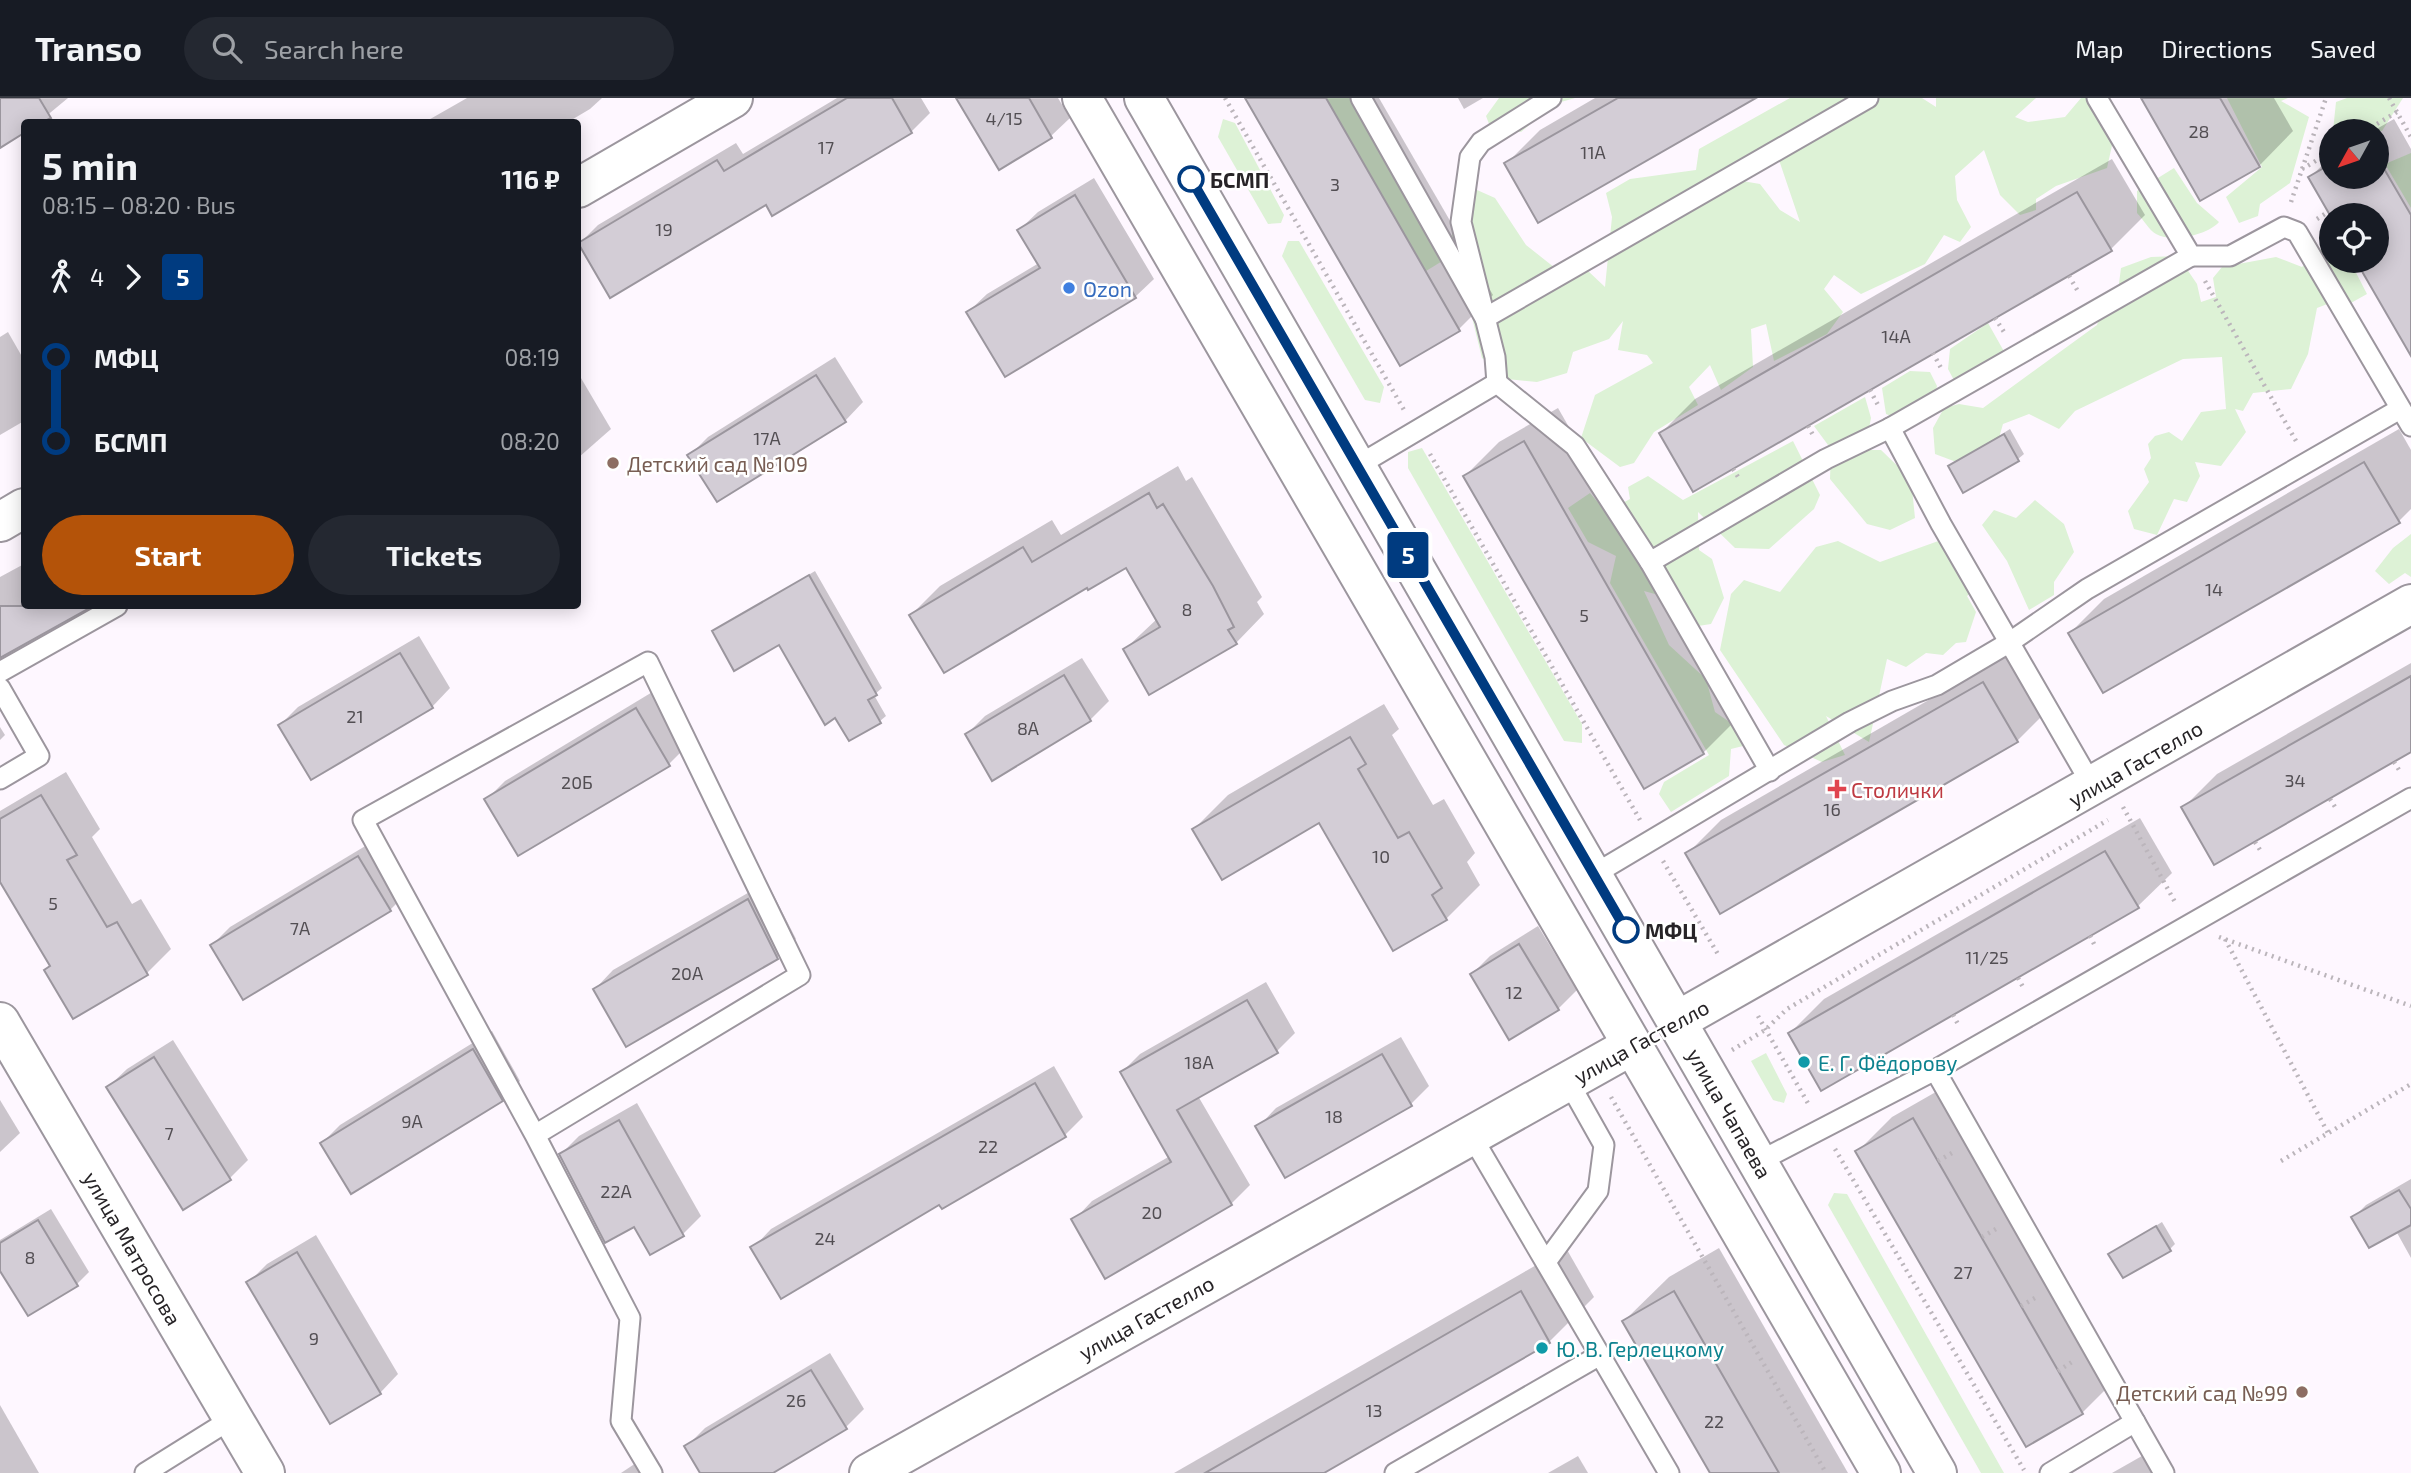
<!DOCTYPE html>
<meta charset="utf-8">
<style>
body{margin:0;font-family:"Exo 2",sans-serif;background:#242831;color:#f1f3f6;height:100vh;display:flex;flex-direction:column;font-size:26px;white-space:nowrap}
*{box-sizing:border-box;margin:0}
p{font-size:23px;color:#9ea1a6}
.icon{flex:none;width:38px;height:38px;fill:none;stroke:currentColor;stroke-width:2;stroke-linecap:round;stroke-linejoin:round}
.map{position:relative;flex:1;overflow:hidden}
.sheet{position:absolute;left:21px;top:21px;width:560px;height:490px;display:flex;flex-direction:column;background:#171b24;border-radius:7px;box-shadow:0 4px 18px #0003}
.sheet>*{flex:none}
.badge{padding:0 14px;border-radius:5px;font-size:24px;line-height:46px}
.needle{width:46px;rotate:230deg}
.controls{position:absolute;left:2319px;top:21px;display:grid;gap:14px}
.controls a{display:grid;place-items:center;width:70px;height:70px;border-radius:50%;background:#171b24;box-shadow:0 4px 18px #0003;font-size:35px}
.map>.badge{position:absolute;translate:-50% -50%;box-shadow:0 0 0 4px #fff}
.legs{display:flex;align-items:center;gap:10px;height:77px;padding:0 21px;font-size:23px}
.legs p{margin-inline-start:auto}
.summary{display:flex;align-items:center;justify-content:space-between;height:119px;padding:0 21px}
h1{font-size:38px;font-weight:700;line-height:52px}
.primary-button{display:flex;gap:14px;margin-top:auto;padding:14px 21px}
.primary-button a{flex:1;height:80px;border-radius:42px;background:#b45309;color:#fff;font-size:28px;font-weight:700;line-height:80px;text-align:center}
.primary-button a+a{background:#242831;color:#f1f3f6}
ul{padding:0 21px;list-style:none}
li{display:flex;align-items:center;gap:24px;height:84px;font-size:26px}
li i{display:grid;place-items:center;width:10px;height:100%;margin:0 9px;background:currentColor}
li i::after{content:'';width:18px;height:18px;margin:-9px;border:5px solid;border-radius:50%;background:#171b24}
li p{margin-inline-start:auto}
li:first-child i{background:linear-gradient(#0000 50%,currentColor 0)}
li:last-child i{background:linear-gradient(currentColor 50%,#0000 0)}
header{display:flex;align-items:center;gap:42px;box-sizing:border-box;height:98px;padding:0 35px;background:#171b24;border-bottom:2px solid #363941}
header strong{font-size:33px}
nav{display:flex;gap:38px;margin-inline-start:auto;font-size:24px}
.search{width:490px;height:63px;background:#242831;display:flex;align-items:center;gap:18px;box-sizing:border-box;padding:0 24px;border-radius:38px;color:#9ea1a6;font-size:26px}
.map>svg:first-child{display:block}
.green{fill:#ddf2d6}
.shadow{fill:#0003}
.building{fill:#d3cdd6;stroke:#9b969e;stroke-width:2}
.lines{fill:none;stroke-linecap:round;stroke-linejoin:round}
.service-casing{stroke:#9c969e;stroke-width:23}
.minor-casing{stroke:#9c969e;stroke-width:42}
.tertiary-casing{stroke:#9c969e;stroke-width:42}
.path{stroke:#bbb5bb;stroke-width:4.5;stroke-dasharray:2 5;stroke-linecap:butt}
.service{stroke:#fff;stroke-width:19}
.minor{stroke:#fff;stroke-width:38}
.tertiary{stroke:#fff;stroke-width:38}
.line-1-casing{stroke:#fff;stroke-width:16}
.line-1{stroke:#003b80;stroke-width:10}
.stop-1-dot{fill:#fff;stroke:#003b80;stroke-width:3.5}
.shop-dot{fill:#3f7fe0;stroke:#fff;stroke-width:2.5}
.education-dot{fill:#8d6e63;stroke:#fff;stroke-width:2.5}
.health-dot{fill:#e0444e;stroke:#fff;stroke-width:2.5}
.culture-dot{fill:#0f9aa8;stroke:#fff;stroke-width:2.5}
.labels{text-anchor:middle;dominant-baseline:central;stroke-width:5;stroke-linejoin:round;paint-order:stroke}
.number-label{font-size:18px;fill:#524e53}
.stop-label{font-size:21px;font-weight:bold;fill:#272427;stroke:#fff;text-anchor:start}
.shop-label{font-size:21px;fill:#366cbe;stroke:#fff;text-anchor:start}
.education-label{font-size:21px;fill:#785e54;stroke:#fff;text-anchor:start}
.street-label{font-size:21px;fill:#272427;stroke:#fff}
.health-label{font-size:21px;fill:#be3a42;stroke:#fff;text-anchor:start}
.culture-label{font-size:21px;fill:#0d838f;stroke:#fff;text-anchor:start}
</style>
<header>
<strong>Transo</strong>
<div class="search"><svg class="icon" aria-label="search" viewBox="0 0 24 24"><circle cx="10" cy="10" r="6"/><path d="M15 15l6 6"/></svg>Search here</div>
<nav><a>Map</a><a>Directions</a><a>Saved</a></nav>
</header>
<div class="map">
<svg width="2411" height="1375" viewBox="0 0 2411 1375">
<rect width="100%" height="100%" fill="#fef7ff"/>
<g class="green">
<path d="M1326,0H1353L1444,162L1426,173Z"/>
<path d="M1499,0H1575L1554,6L1521,34L1491,31L1486,18Z"/>
<path d="M1790,0H1853L1719,79L1760,86L1780,112L1800,124L1779,62L1823,38L1838,22L1876,0H1922L1936,9V0H2036L2015,19L2028,24L2065,19L2081,0H2087L2119,16L2107,70L2056,88L2036,101V112L2020,117L2000,97L1984,52L1955,78L1957,102L1971,129L1960,144L1944,137L1925,166L1861,196L1834,177L1824,191L1843,214L1827,236L1774,263L1766,226L1751,231L1753,269L1721,292L1710,267L1689,289L1698,307L1654,334L1634,365L1620,369L1581,340L1595,297L1653,265L1647,257L1618,252L1623,223L1609,241L1573,254L1567,275L1537,284L1507,281L1482,260L1452,138L1453,120L1477,92L1495,100L1526,147L1569,181L1587,172L1605,189L1612,119L1606,95L1630,81L1696,72L1699,51Z"/>
<path d="M2227,0H2288L2281,3L2309,19L2290,85L2260,106L2258,118L2239,125L2226,99L2262,69Z"/>
<path d="M2347,0H2403L2382,33H2333L2336,4Z"/>
<path d="M1223,21L1235,25L1284,117L1281,125L1268,126L1218,39Z"/>
<path d="M2411,55V110L2385,66Z"/>
<path d="M2174,70L2197,105L2219,124C2208,137 2172,145 2156,136C2149,132 2143,121 2137,115V93Z"/>
<path d="M1288,143H1299L1384,289L1380,305L1365,302L1282,158Z"/>
<path d="M2327,145L2331,147V163H2350L2367,196L2333,215L2330,205L2317,210L2308,256L2291,291L2253,295L2243,313L2235,311L2246,334L2221,368L2195,364L2200,378L2187,404L2174,401L2157,437L2134,431L2128,413L2149,384L2144,371L2151,360L2148,346L2155,338L2169,334L2182,343L2201,314L2226,311L2222,259L2183,261L2075,313L2059,331L2029,316L2003,326L1996,350L1959,365L1935,356L1933,330L1944,310L1959,306L1983,310L2097,227L2104,205L2118,193L2121,170L2151,159L2178,158L2197,186L2201,204L2216,199L2213,180L2222,169L2276,159L2302,169Z"/>
<path d="M1988,225L2006,257L1956,286L1948,271L1950,251Z"/>
<path d="M1910,273L1930,274L1937,288L1932,310L1908,325L1886,316L1882,290Z"/>
<path d="M1865,299L1871,320L1865,352H1881L1911,381L1915,420L1890,432L1867,426L1830,381L1831,351L1814,328Z"/>
<path d="M1793,343L1820,397L1814,411L1769,451L1735,450L1698,414L1699,452L1712,461L1724,500L1711,526L1698,528L1680,503L1644,493L1669,547L1706,581L1715,614L1731,625L1748,613L1763,643L1731,651L1729,678L1671,714L1659,696L1664,684L1709,657L1610,485L1616,458L1588,444L1568,410L1590,395L1606,414L1630,401L1628,389L1648,378L1683,402Z"/>
<path d="M1422,350L1582,626V645L1564,643L1408,370V354Z"/>
<path d="M2035,402L2064,426L2074,454L2054,484V497L2029,512L2007,463L1982,427L1994,412L2016,420Z"/>
<path d="M2411,436V479L2405,475L2389,486L2375,473L2393,450Z"/>
<path d="M1955,437L1981,486L1967,498L1976,514L1966,544L1956,545L1943,557L1926,555L1906,569L1887,561L1869,644L1826,618L1845,657L1822,664L1784,647L1720,552L1731,496L1744,482L1780,494L1816,449L1838,443L1880,464Z"/>
<path d="M1766,955L1787,996L1784,1005L1773,1002L1751,963Z"/>
<path d="M1834,1095L1847,1096L2004,1375H1981L1828,1107Z"/>
</g>
<g class="shadow">
<path d="M0,0H68L39,24H24V33L0,48Z"/>
<path d="M467,0H602L590,11L568,24H425Z"/>
<path d="M837,0H921L930,15L911,34L767,105L580,145L598,127L736,45L743,56Z"/>
<path d="M958,0H1058L1070,20L1051,38L999,69Z"/>
<path d="M1247,0H1379L1493,197L1459,231L1400,265Z"/>
<path d="M1458,0H1483L1464,11Z"/>
<path d="M1595,0H1752L1506,66L1540,32Z"/>
<path d="M2142,0H2274L2293,33L2259,68Z"/>
<path d="M2394,21L2411,51V254L2358,163H2376V117H2332L2310,79L2331,59V79H2376V33H2373Z"/>
<path d="M2112,61L2145,117L2111,151L1661,335L1695,301Z"/>
<path d="M1094,80L1154,181L1135,199L968,214L987,196L1039,165L1019,132L1038,114Z"/>
<path d="M8,234L24,262V323L0,337V239Z"/>
<path d="M835,259L863,304L845,323L690,357L708,339Z"/>
<path d="M578,275L611,331L578,360Z"/>
<path d="M1558,310L1737,621L1703,655L1645,689L1465,378L1499,344Z"/>
<path d="M2010,331L2024,356L2018,361L1950,368Z"/>
<path d="M2399,331L2411,352V411L2399,423L2070,535L2104,501Z"/>
<path d="M1178,368L1186,383L1192,379L1262,499L1257,504L1264,516L1236,545L1125,551L1158,520L1127,468L1087,487L911,517L940,488L1052,422L1061,437Z"/>
<path d="M24,466V508H92L0,558V479Z"/>
<path d="M815,473L882,590L874,597L886,618L880,623L836,618L780,545L714,534Z"/>
<path d="M419,538L450,590L432,609L280,627L298,609Z"/>
<path d="M2017,551L2051,609L2017,643L1687,756L1721,722Z"/>
<path d="M1082,560L1109,603L1090,622L993,680L967,636L985,618Z"/>
<path d="M2411,565V652L2183,710L2217,676Z"/>
<path d="M654,593L687,648L669,666L487,701L505,683Z"/>
<path d="M1384,606L1399,631L1392,637L1433,707L1444,701L1475,755L1467,764L1480,787L1446,821L1319,723L1194,731L1228,697Z"/>
<path d="M0,629L5,637L0,642Z"/>
<path d="M66,674L100,731L92,739L132,806L141,801L171,851L147,875L0,783V713Z"/>
<path d="M2140,720L2172,775L2137,809L1790,935L1824,901Z"/>
<path d="M377,741L409,793L390,812L243,900L212,847L230,829Z"/>
<path d="M767,784L796,841L777,859L627,946L595,891L613,872Z"/>
<path d="M1538,828L1577,892L1558,911L1510,940L1472,876L1490,858Z"/>
<path d="M1266,884L1295,935L1277,953L1198,998L1250,1087L1231,1106L1074,1122L1092,1103L1170,1058L1122,974L1140,956Z"/>
<path d="M492,933L520,983L501,1002L322,1045L340,1027Z"/>
<path d="M1401,939L1429,988L1411,1006L1258,1029L1276,1010Z"/>
<path d="M173,942L248,1062L230,1080L108,989L127,971Z"/>
<path d="M1054,968L1083,1019L1065,1037L940,1105L753,1150L771,1131Z"/>
<path d="M1948,987L2116,1281L2082,1315L2026,1347L1858,1053L1892,1019Z"/>
<path d="M0,1002L20,1035L0,1054Z"/>
<path d="M637,1005L701,1118L682,1137L635,1126L561,1056L579,1038Z"/>
<path d="M2411,1081V1160L2396,1133L2353,1120L2366,1107Z"/>
<path d="M51,1111L89,1174L77,1186L28,1216L0,1169V1142Z"/>
<path d="M2162,1124L2175,1146L2170,1151L2110,1156Z"/>
<path d="M316,1137L398,1276L380,1295L249,1184L267,1166Z"/>
<path d="M1566,1150L1594,1199L1549,1244L1321,1375H1174Z"/>
<path d="M1719,1150L1848,1375H1712L1624,1223L1669,1179Z"/>
<path d="M830,1255L864,1311L846,1329L770,1375H702L687,1348L705,1330Z"/>
<path d="M0,1307L39,1375H0Z"/>
<path d="M2156,1350L2170,1375H2112Z"/>
<path d="M651,1355L664,1375H621Z"/>
<path d="M1578,1358L1588,1375H1548Z"/>
</g>
<g class="building">
<path d="M0,0H39L51,20L43,24H24V35L0,50Z"/>
<path d="M847,0H892L912,35L772,118L766,107L610,200L578,145L717,62L724,73Z"/>
<path d="M956,0H1029L1052,40L999,72Z"/>
<path d="M1245,0H1326L1460,233L1400,268Z"/>
<path d="M1618,0H1756L1538,125L1504,65Z"/>
<path d="M2141,0H2220L2260,69L2200,103Z"/>
<path d="M2376,57L2411,117V258L2356,163H2376V117L2331,119L2308,79L2331,66V79H2376Z"/>
<path d="M2077,94L2112,153L1693,394L1659,335Z"/>
<path d="M1075,97L1136,200L1005,279L966,214L1040,170L1017,132Z"/>
<path d="M816,277L846,324L717,404L687,357Z"/>
<path d="M2004,336L2019,363L1963,395L1948,368Z"/>
<path d="M1524,343L1704,656L1644,691L1463,378Z"/>
<path d="M2364,364L2400,425L2103,595L2068,535Z"/>
<path d="M1149,395L1157,410L1163,406L1213,488L1234,529L1228,532L1237,546L1149,597L1123,551L1160,529L1126,470L1088,492L1087,490L944,575L909,517L1023,449L1032,464Z"/>
<path d="M809,477L877,597L868,602L881,625L849,643L835,620L825,627L779,547L734,573L712,533Z"/>
<path d="M0,508H93L0,560Z"/>
<path d="M400,555L433,610L311,682L278,627Z"/>
<path d="M1064,577L1091,623L992,683L965,636Z"/>
<path d="M2411,578V654L2214,767L2181,709Z"/>
<path d="M1983,584L2018,644L1720,816L1685,755Z"/>
<path d="M636,610L670,668L518,758L484,701Z"/>
<path d="M1350,639L1366,666L1358,671L1398,740L1409,734L1442,790L1432,797L1447,822L1393,853L1319,725L1222,782L1192,731Z"/>
<path d="M41,697L77,757L67,762L107,829L117,824L148,877L73,921L44,872L50,868L0,784V721Z"/>
<path d="M2105,753L2139,810L1821,993L1788,935Z"/>
<path d="M358,758L391,813L243,902L210,847Z"/>
<path d="M748,801L778,861L626,949L593,891Z"/>
<path d="M1519,846L1559,912L1509,942L1470,876Z"/>
<path d="M1247,902L1278,955L1177,1012L1232,1107L1105,1181L1071,1121L1171,1064L1120,974Z"/>
<path d="M473,951L503,1003L351,1096L320,1045Z"/>
<path d="M1382,956L1412,1008L1285,1080L1255,1028Z"/>
<path d="M154,959L231,1082L183,1112L106,989Z"/>
<path d="M1035,985L1066,1039L942,1111L939,1107L781,1201L750,1149Z"/>
<path d="M1913,1020L2083,1316L2026,1349L1855,1053Z"/>
<path d="M619,1022L684,1138L650,1157L634,1129L605,1145L559,1056Z"/>
<path d="M2399,1092L2411,1111V1127L2369,1150L2351,1119Z"/>
<path d="M38,1122L78,1188L28,1218L0,1173V1145Z"/>
<path d="M2156,1128L2171,1153L2123,1180L2108,1156Z"/>
<path d="M297,1154L381,1296L330,1326L246,1184Z"/>
<path d="M1521,1193L1550,1245L1324,1375H1205Z"/>
<path d="M1674,1193L1779,1375H1710L1622,1223Z"/>
<path d="M811,1272L847,1331L773,1375H700L684,1348Z"/>
</g>
<g class="lines">
<g class="service-casing">
<g id="service">
<path d="M1361,0L1485,220L1868,0"/>
<path d="M2097,0L2191,158H2230L2284,129L2297,134L2411,328"/>
<path d="M1497,285L1495,259L1461,124L1470,59L1481,44L1551,0"/>
<path d="M1890,330L1941,426L2093,689"/>
<path d="M1357,368L1497,285L1575,348L1650,464L1770,673"/>
<path d="M1650,464L1826,361L1890,330L2191,158"/>
<path d="M0,574L117,508"/>
<path d="M0,590L39,658L0,681"/>
<path d="M1593,777L1850,624L1892,603L1937,587L2010,544L2087,491L2400,311"/>
<path d="M1935,972L2164,1375"/>
<path d="M535,1037L800,877L648,564L363,722L535,1037L630,1220L621,1323L652,1375"/>
<path d="M1471,1037L1600,1257"/>
<path d="M1758,1064L1935,972L2411,700"/>
<path d="M1546,1164L1598,1093L1604,1047L1568,983"/>
<path d="M145,1375L233,1320"/>
<path d="M1395,1375L1600,1257L1669,1375"/>
<path d="M2050,1375L2135,1324"/>
</g>
</g>
<g class="minor-casing">
<g id="minor">
<path d="M1677,923L2411,506"/>
<path d="M0,924L265,1375"/>
<path d="M869,1375L1631,948"/>
</g>
</g>
<g class="tertiary-casing">
<g id="tertiary">
<path d="M1082,0L1881,1375"/>
<path d="M1144,0L1937,1375"/>
<path d="M578,90L733,0"/>
<path d="M0,424L24,410"/>
</g>
</g>
<g class="path">
<path d="M1225,0L1404,312"/>
<path d="M2389,0L2411,39"/>
<path d="M2365,33L2397,14"/>
<path d="M2302,71L2331,54"/>
<path d="M2291,104L2326,0"/>
<path d="M2317,121L2328,114"/>
<path d="M2069,178L2079,195"/>
<path d="M2205,183L2296,343"/>
<path d="M1995,220L2004,234"/>
<path d="M1933,255L1941,270"/>
<path d="M1870,292L1878,307"/>
<path d="M1808,328L1814,339"/>
<path d="M1430,356L1640,722"/>
<path d="M1733,371L1740,382"/>
<path d="M2394,664L2401,675"/>
<path d="M2330,701L2337,712"/>
<path d="M2123,709L2176,806"/>
<path d="M2255,744L2262,755"/>
<path d="M1663,763L1719,858"/>
<path d="M2090,838L2096,850"/>
<path d="M2219,839L2411,908"/>
<path d="M2225,841L2328,1035"/>
<path d="M2018,880L2024,891"/>
<path d="M1953,917L1959,928"/>
<path d="M1758,918L1809,1007"/>
<path d="M1732,952L1765,932L1787,911L2108,722"/>
<path d="M1880,959L1886,970"/>
<path d="M1611,999L1826,1375"/>
<path d="M1835,1051L2024,1372"/>
<path d="M1938,1063L1952,1055"/>
<path d="M2281,1063L2411,986"/>
<path d="M1982,1139L1996,1131"/>
<path d="M2021,1208L2035,1200"/>
<path d="M2058,1273L2072,1264"/>
</g>
<use href="#service" class="service"/>
<use href="#minor" class="minor"/>
<use href="#tertiary" class="tertiary"/>
</g>
<g class="lines">
<g class="line-1-casing">
<path id="line-1" d="M1191,81L1626,832"/>
</g>
<use href="#line-1" class="line-1"/>
</g>
<g class="stop-1-dot">
<circle cx="1191" cy="81" r="12"/>
<circle cx="1626" cy="832" r="12"/>
</g>
<circle class="shop-dot" cx="1069" cy="190" r="7"/>
<g class="education-dot">
<circle cx="613" cy="365" r="7"/>
<circle cx="2302" cy="1294" r="7"/>
</g>
<path class="health-dot" d="M1833.5 680.5h7v7h7v7h-7v7h-7v-7h-7v-7h7z"/>
<g class="culture-dot">
<circle cx="1804" cy="964" r="7"/>
<circle cx="1542" cy="1250" r="7"/>
</g>
<g class="labels">
<g class="number-label">
<text x="1004" y="20">4/15</text>
<text x="2199" y="33">28</text>
<text x="826" y="49">17</text>
<text x="1593" y="54">11А</text>
<text x="1335" y="86">3</text>
<text x="664" y="131">19</text>
<text x="1896" y="238">14А</text>
<text x="767" y="340">17А</text>
<text x="2214" y="491">14</text>
<text x="1187" y="511">8</text>
<text x="1584" y="517">5</text>
<text x="355" y="618">21</text>
<text x="1028" y="630">8А</text>
<text x="2295" y="682">34</text>
<text x="577" y="684">20Б</text>
<text x="1832" y="711">16</text>
<text x="1381" y="758">10</text>
<text x="53" y="805">5</text>
<text x="300" y="830">7А</text>
<text x="1987" y="859">11/25</text>
<text x="687" y="875">20А</text>
<text x="1514" y="894">12</text>
<text x="1199" y="964">18А</text>
<text x="1334" y="1018">18</text>
<text x="412" y="1023">9А</text>
<text x="169" y="1035">7</text>
<text x="988" y="1048">22</text>
<text x="616" y="1093">22А</text>
<text x="1152" y="1114">20</text>
<text x="825" y="1140">24</text>
<text x="30" y="1159">8</text>
<text x="1963" y="1174">27</text>
<text x="314" y="1240">9</text>
<text x="796" y="1302">26</text>
<text x="1374" y="1312">13</text>
<text x="1714" y="1323">22</text>
</g>
<g class="stop-label">
<text x="1210" y="81">БСМП</text>
<text x="1645" y="832">МФЦ</text>
</g>
<g class="shop-label">
<text x="1083" y="190">Ozon</text>
</g>
<g class="education-label">
<text x="627" y="365">Детский сад №109</text>
<text x="2288" y="1294" text-anchor="end">Детский сад №99</text>
</g>
<g class="street-label">
<text transform="translate(2135 665) rotate(-30)">улица Гастелло</text>
<text transform="translate(1641 943) rotate(-29)">улица Гастелло</text>
<text transform="translate(1730 1015) rotate(60)">улица Чапаева</text>
<text transform="translate(133 1150) rotate(60)">улица Матросова</text>
<text transform="translate(1146 1219) rotate(-29)">улица Гастелло</text>
</g>
<g class="health-label">
<text x="1851" y="691">Столички</text>
</g>
<g class="culture-label">
<text x="1818" y="964">Е. Г. Фёдорову</text>
<text x="1556" y="1250">Ю. В. Герлецкому</text>
</g>
</g>
</svg>
<div class="controls">
<a><svg class="needle" viewBox="-14 -14 28 28"><path d="M0-13l5 13h-10z" fill="#e53935"/><path d="M0 13l5-13h-10z" fill="#9ea1a6"/></svg></a>
<a><svg class="icon" aria-label="locate" viewBox="0 0 24 24"><circle cx="12" cy="12" r="6"/><path d="M12 2v4M12 18v4M2 12h4M18 12h4"/></svg></a>
</div>
<b class="badge" style="left:1408px;top:457px;background:#003b80;color:#fff">5</b>
<section class="sheet">
<div class="summary"><div><h1>5 min</h1><p>08:15 – 08:20 · Bus</p></div><b>116 ₽</b></div>
<div class="legs"><svg class="icon" aria-label="walk" viewBox="0 0 24 24"><circle cx="13" cy="4" r="2"/><path d="M13 8l-2 6 4 7M11 14l-3 7M7 12l3-4h3l4 4"/></svg>4<svg class="icon" aria-label="forward" viewBox="0 0 24 24"><path d="M9 5l7 7-7 7"/></svg><b class="badge" style="background:#003b80;color:#fff">5</b></div>
<ul>
<li><i style="color:#003b80"></i><b>МФЦ</b><p>08:19</p></li>
<li><i style="color:#003b80"></i><b>БСМП</b><p>08:20</p></li>
</ul>
<div class="primary-button"><a>Start</a><a>Tickets</a></div>
</section>
</div>
